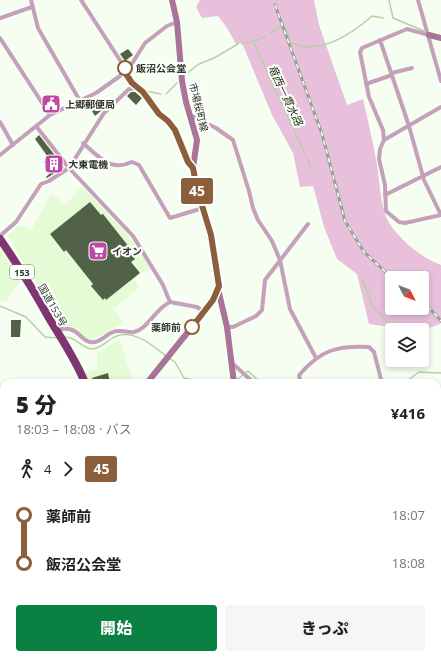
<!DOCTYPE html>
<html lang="ja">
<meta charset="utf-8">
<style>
body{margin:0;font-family:"Open Sans","Noto Sans JP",sans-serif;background:#f6f6f6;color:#222;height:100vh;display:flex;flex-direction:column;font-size:15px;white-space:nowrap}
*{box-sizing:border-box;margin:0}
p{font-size:13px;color:#767676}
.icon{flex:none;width:22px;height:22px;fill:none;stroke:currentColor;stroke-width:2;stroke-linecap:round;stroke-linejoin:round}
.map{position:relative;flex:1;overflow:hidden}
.drawer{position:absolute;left:0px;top:379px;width:441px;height:280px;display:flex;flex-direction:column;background:#fff;border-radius:12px 12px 0 0;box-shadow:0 2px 6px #0003}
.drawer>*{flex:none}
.badge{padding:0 8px;border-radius:3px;font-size:14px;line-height:26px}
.needle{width:26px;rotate:132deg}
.tools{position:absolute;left:385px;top:271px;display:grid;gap:8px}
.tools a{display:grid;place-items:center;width:44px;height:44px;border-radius:4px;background:#fff;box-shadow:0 2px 6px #0003;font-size:20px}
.map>.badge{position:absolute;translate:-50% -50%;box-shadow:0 0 0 2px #fff}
.legs{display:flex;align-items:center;gap:6px;height:44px;padding:0 16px;font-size:13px}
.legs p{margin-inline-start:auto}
.head{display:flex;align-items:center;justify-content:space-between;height:68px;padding:0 16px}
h1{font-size:22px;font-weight:800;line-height:30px}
.button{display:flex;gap:8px;margin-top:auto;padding:8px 16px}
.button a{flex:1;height:46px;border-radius:4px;background:#0b8043;color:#fff;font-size:16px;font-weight:800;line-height:46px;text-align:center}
.button a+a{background:#f6f6f6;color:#222}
ul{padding:0 16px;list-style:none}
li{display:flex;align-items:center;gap:14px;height:48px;font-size:15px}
li i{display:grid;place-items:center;width:6px;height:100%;margin:0 5px;background:currentColor}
li i::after{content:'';width:10px;height:10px;margin:-5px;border:3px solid;border-radius:50%;background:#fff}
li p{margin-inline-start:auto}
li:first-child i{background:linear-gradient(#0000 50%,currentColor 0)}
li:last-child i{background:linear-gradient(currentColor 50%,#0000 0)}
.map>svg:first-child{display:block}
.built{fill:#e4fbd6}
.green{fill:#e8c0dc;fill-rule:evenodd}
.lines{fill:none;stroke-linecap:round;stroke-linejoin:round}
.stream{stroke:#b6d0a5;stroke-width:1.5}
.building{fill:#526248}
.street{stroke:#c5a0ba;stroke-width:4}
.secondary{stroke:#a9739a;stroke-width:6}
.highway{stroke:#7f356f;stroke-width:8}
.rail-casing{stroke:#99a094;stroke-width:3}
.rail{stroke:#fff;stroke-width:1.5;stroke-dasharray:4.5;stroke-linecap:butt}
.line-1-casing{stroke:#fff;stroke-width:9}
.line-1{stroke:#8b5e3c;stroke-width:6}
.stop-1-dot{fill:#fff;stroke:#8b5e3c;stroke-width:2}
.labels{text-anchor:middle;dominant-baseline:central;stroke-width:4;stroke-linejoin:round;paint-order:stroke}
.shield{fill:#fff;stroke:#6d7269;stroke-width:1}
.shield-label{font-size:9px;font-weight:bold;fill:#2e3529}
.stop-label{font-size:10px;font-weight:bold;fill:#2e3529;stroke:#fff;text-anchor:start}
.poi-label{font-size:10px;font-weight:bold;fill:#2e3529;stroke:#fff;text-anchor:start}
.street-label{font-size:10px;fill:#2e3529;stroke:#fff}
.water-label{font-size:11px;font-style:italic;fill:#1f3708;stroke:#fff}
</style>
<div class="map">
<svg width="441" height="659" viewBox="0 0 441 659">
<rect width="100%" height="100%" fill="#f6fef2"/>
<g class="built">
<path d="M82,186L131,238L151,270L140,273L133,279L140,287L113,309L124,323L90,341L73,329L61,326L8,236L19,225L31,230L49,197L53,195L66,205Z"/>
<path d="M0,247L21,280L6,301H0Z"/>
<path d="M120,339L133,383H88L83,373L97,369V353Z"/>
</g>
<g class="green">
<path d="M200,0H314L319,25L347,105L363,99C368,121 373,142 377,165C380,182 380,209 390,224C401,241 422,258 441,265V323C420,335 392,327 369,324L357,274L337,259L324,227L313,186L300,187L293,153L272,115L242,43L236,44L227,28L218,16L202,18L196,7ZM392,278H422V308H392Z"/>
<path d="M441,489V584L437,582V505Z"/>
</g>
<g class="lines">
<g class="stream">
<path d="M389,0L393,18L424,31"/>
<path d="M284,25L289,38"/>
<path d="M277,29L281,27"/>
<path d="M270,34L275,30"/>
<path d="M253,41L305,154"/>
<path d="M290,43C296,44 303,47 308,47C332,47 355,31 372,16L383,18"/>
<path d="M242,44L258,40L266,36"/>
<path d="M186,74L199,64L214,58L238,44"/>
<path d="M146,91L161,94"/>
<path d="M166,94L177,83"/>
<path d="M307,158L311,167"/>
<path d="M363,281L373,307L395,330"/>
<path d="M0,306L26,317L45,337L57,338"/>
<path d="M65,337C77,337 81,348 92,349C99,349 105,343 111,339C130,326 151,344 166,356"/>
<path d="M169,358L175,362L184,378L206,383"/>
<path d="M422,359L426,364"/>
<path d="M236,380L248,371L261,383"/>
<path d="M404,383L419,372L441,373"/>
<path d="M437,614L441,612"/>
<path d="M0,631H4"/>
</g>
</g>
<g class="building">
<path d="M128,49L133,55L125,61L120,54Z"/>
<path d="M131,92H135L142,98L136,105L127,96Z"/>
<path d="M95,98L102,110L95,116L88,104Z"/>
<path d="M39,135L64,167L47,178L46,177L52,171L44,162L48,157L35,139Z"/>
<path d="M90,202L101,215L103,214L129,247L127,249L135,259L131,262L140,273L106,300L105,298L103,300L91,286L93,284L66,250L64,252L50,234Z"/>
<path d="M11,320H21L20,337H11Z"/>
<path d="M108,373L110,383H93L92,378Z"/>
</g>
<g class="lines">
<g class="street">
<path d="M31,0L38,28L80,101"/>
<path d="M81,0L125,68C127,80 138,85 145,94C150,100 154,109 159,114C163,118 168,120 171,124C181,138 183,155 193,168"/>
<path d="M418,0L441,81"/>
<path d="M0,18L32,7"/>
<path d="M429,35L407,29L362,48L360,52L369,97L383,130L384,140L380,149L379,159L385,185L386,211L399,222L405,223L441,215"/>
<path d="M0,38L50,115"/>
<path d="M380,40L409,126L424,180L441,215"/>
<path d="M392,73L412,68"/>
<path d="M366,84L392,75"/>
<path d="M190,115L216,128L233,140L249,191L253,208L258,220L272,241L280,260L290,309L316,358"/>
<path d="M0,122L13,145"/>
<path d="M36,126L69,168L133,236L163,285L170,302L197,307L204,312"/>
<path d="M384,140L441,107"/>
<path d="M83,143C99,157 110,172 132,162L139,165L170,218L203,208"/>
<path d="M0,155L50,115L96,93L120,76L133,62L145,43L167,26L177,22"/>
<path d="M385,195L441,167"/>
<path d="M0,236L16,222L41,184L49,181L69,168L104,113L129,89L138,88"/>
<path d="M227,327H233L256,316L262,310L265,280L308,224"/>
<path d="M57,330C61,329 68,328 72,330C79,332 83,341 90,342C99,344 105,335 113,332C120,329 128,333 134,332C148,329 156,308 170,302"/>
<path d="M232,363L254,383"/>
<path d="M301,383L299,376L300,374C321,350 338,345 369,347L374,352L382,383"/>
<path d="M0,411L4,413"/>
<path d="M0,444L4,446"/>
<path d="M0,518H4"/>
<path d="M0,535L4,534"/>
<path d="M0,574L4,573"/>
<path d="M62,659V655"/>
</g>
<g class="secondary">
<path d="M172,0L177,22L182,81L186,102L197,140L193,168V176L211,235L218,289L227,327L234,383"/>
<path d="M429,35L441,38"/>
<path d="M147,383L204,312L215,296L218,289"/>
<path d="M361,655L363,659"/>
</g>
<g class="highway">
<path d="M0,239C18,265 34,291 49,318C62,340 76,360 85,383"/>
<path d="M156,655L157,659"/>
</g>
<g class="rail-casing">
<g id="rail">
<path d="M275,5L322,134L345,221L364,252L392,278"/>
<path d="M422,300L441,321"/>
<path d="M437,488L441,474"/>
<path d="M415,659V655"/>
</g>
</g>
<use href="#rail" class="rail"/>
</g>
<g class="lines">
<g class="line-1-casing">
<path id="line-1" d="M125,68L126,74L132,83L143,92L159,114L168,121L175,130L188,162L193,168L197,189L211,235L219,286L213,300L192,327"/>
</g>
<use href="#line-1" class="line-1"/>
</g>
<defs>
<g id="civic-square" transform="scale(1)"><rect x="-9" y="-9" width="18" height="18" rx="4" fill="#bc49a3" stroke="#fff"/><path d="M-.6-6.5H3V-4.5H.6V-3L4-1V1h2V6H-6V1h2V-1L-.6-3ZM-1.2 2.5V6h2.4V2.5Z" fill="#fff"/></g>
<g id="building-square" transform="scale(1)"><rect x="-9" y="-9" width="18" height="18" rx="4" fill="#bc49a3" stroke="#fff"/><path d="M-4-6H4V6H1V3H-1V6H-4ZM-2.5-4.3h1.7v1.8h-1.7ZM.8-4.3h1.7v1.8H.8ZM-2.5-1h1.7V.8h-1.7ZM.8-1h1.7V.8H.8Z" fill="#fff"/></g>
<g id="supermarket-square" transform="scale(1)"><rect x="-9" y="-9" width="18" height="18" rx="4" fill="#bc49a3" stroke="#fff"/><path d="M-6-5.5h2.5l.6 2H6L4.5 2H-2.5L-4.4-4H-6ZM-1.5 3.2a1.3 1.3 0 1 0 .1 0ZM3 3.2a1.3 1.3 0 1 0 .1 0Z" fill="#fff"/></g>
</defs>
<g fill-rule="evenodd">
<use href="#civic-square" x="51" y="104"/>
<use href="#building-square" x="54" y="164"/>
<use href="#supermarket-square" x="98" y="251"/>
</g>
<g class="stop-1-dot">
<circle cx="125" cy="68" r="7"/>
<circle cx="192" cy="327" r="7"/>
</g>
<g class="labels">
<rect class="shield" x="10" y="265" width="24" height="14" rx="3"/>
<g class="shield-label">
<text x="22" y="272">153</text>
</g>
<g class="stop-label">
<text x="136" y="68">飯沼公会堂</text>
<text x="181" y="327" text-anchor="end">薬師前</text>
</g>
<g class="poi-label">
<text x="65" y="104">上郷郵便局</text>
<text x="68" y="164">大東電機</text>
<text x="112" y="251">イオン</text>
</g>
<g class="street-label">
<text transform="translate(199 107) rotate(76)">市場桜町線</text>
<text transform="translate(53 305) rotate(60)">国道153号</text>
</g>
<g class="water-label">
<text transform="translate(286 95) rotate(65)">竜西一貫水路</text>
</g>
</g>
</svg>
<div class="tools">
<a><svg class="needle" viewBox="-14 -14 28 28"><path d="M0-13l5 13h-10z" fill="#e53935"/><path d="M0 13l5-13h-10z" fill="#767676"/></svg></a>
<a><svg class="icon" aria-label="layers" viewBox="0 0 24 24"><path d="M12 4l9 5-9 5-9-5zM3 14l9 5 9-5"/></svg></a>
</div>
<b class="badge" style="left:197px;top:191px;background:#8b5e3c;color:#fff">45</b>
<section class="drawer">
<div class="head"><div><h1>5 分</h1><p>18:03 – 18:08 · バス</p></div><b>¥416</b></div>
<div class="legs"><svg class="icon" aria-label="walk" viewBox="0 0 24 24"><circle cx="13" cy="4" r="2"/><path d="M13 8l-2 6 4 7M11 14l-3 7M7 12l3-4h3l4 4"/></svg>4<svg class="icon" aria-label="forward" viewBox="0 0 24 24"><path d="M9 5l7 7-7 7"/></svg><b class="badge" style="background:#8b5e3c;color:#fff">45</b></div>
<ul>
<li><i style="color:#8b5e3c"></i><b>薬師前</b><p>18:07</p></li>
<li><i style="color:#8b5e3c"></i><b>飯沼公会堂</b><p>18:08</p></li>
</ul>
<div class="button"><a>開始</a><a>きっぷ</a></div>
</section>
</div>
